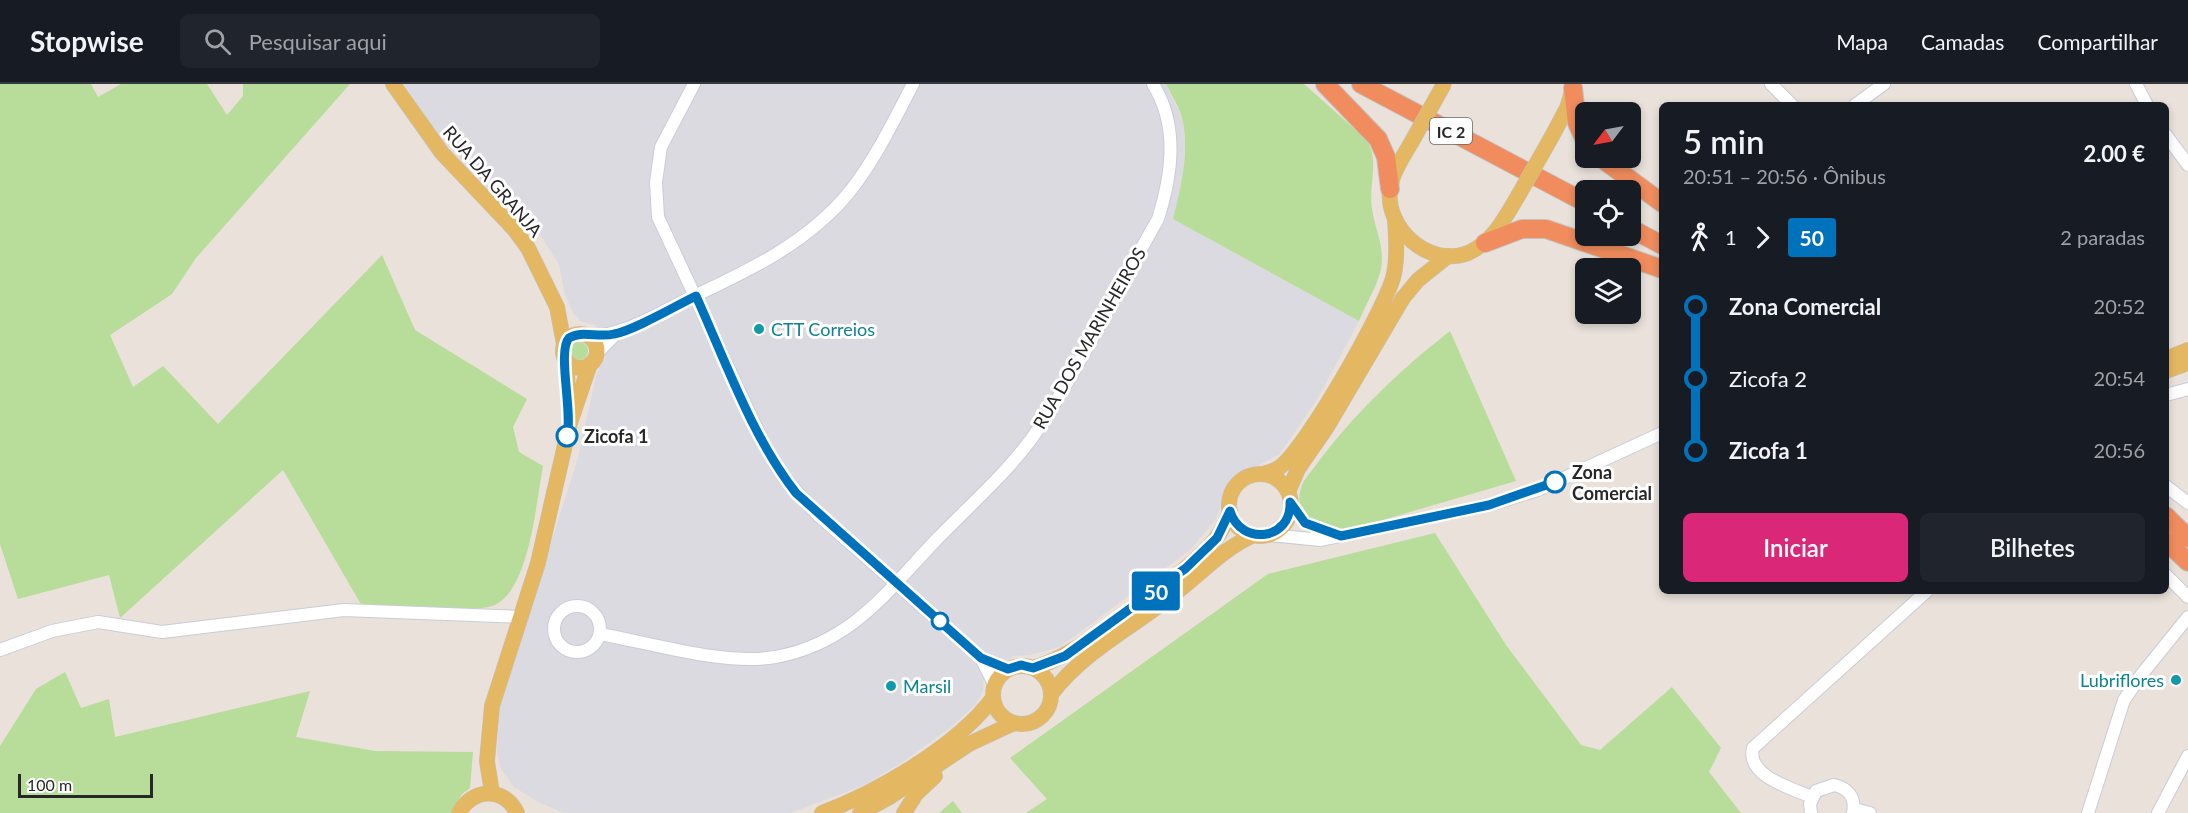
<!DOCTYPE html>
<html lang="pt">
<meta charset="utf-8">
<style>
body{margin:0;font-family:Lato,sans-serif;background:#20242c;color:#f1f3f6;height:100vh;display:flex;flex-direction:column;font-size:22px;white-space:nowrap}
*{box-sizing:border-box;margin:0}
p{font-size:20px;color:#9ea1a6}
.icon{flex:none;width:33px;height:33px;fill:none;stroke:currentColor;stroke-width:2;stroke-linecap:round;stroke-linejoin:round}
.map{position:relative;flex:1;overflow:hidden}
.panel{position:absolute;left:1659px;top:18px;width:510px;height:492px;display:flex;flex-direction:column;background:#171b24;border-radius:9px;box-shadow:0 3px 9px #0003}
.panel>*{flex:none}
.badge{padding:0 12px;border-radius:4px;font-size:21px;line-height:39px}
.needle{width:39px;rotate:238deg}
.buttons{position:absolute;left:1575px;top:18px;display:grid;gap:12px}
.buttons a{display:grid;place-items:center;width:66px;height:66px;border-radius:9px;background:#171b24;box-shadow:0 3px 9px #0003;font-size:30px}
.scale{position:absolute;left:18px;bottom:15px;width:135px;box-sizing:border-box;padding-left:6px;border:3px solid #272727;border-top:0;font-size:16px;line-height:21px;white-space:nowrap;color:#272727;-webkit-text-stroke:4px #fff;paint-order:stroke}
.map>.badge{position:absolute;translate:-50% -50%;box-shadow:0 0 0 3px #fff}
.legs{display:flex;align-items:center;gap:9px;height:66px;padding:0 24px;font-size:20px}
.legs p{margin-inline-start:auto}
.head{display:flex;align-items:center;justify-content:space-between;height:102px;padding:0 24px}
h1{font-size:33px;font-weight:600;line-height:45px}
.action{display:flex;gap:12px;margin-top:auto;padding:12px 24px}
.action a{flex:1;height:69px;border-radius:9px;background:#db2777;color:#fff;font-size:24px;font-weight:600;line-height:69px;text-align:center}
.action a+a{background:#20242c;color:#f1f3f6}
ul{padding:0 24px;list-style:none}
li{display:flex;align-items:center;gap:21px;height:72px;font-size:22px}
li i{display:grid;place-items:center;width:9px;height:100%;margin:0 8px;background:currentColor}
li i::after{content:'';width:15px;height:15px;margin:-8px;border:4px solid;border-radius:50%;background:#171b24}
li p{margin-inline-start:auto}
li:first-child i{background:linear-gradient(#0000 50%,currentColor 0)}
li:last-child i{background:linear-gradient(currentColor 50%,#0000 0)}
header{display:flex;align-items:center;gap:36px;box-sizing:border-box;height:84px;padding:0 30px;background:#171b24;border-bottom:2px solid #363941}
header strong{font-size:28px}
nav{display:flex;gap:33px;margin-inline-start:auto;font-size:21px}
.search{width:420px;height:54px;background:#20242c;display:flex;align-items:center;gap:15px;box-sizing:border-box;padding:0 21px;border-radius:9px;color:#9ea1a6;font-size:22px}
.map>svg:first-child{display:block}
.industrial{fill:#dbdae1}
.green{fill:#b8dc9a}
.lines{fill:none;stroke-linecap:round;stroke-linejoin:round}
.minor-casing{stroke:#c8cdd8;stroke-width:14}
.major-casing{stroke:#c3c3c3;stroke-width:16}
.highway-casing{stroke:#c3c3c3;stroke-width:20}
.minor{stroke:#fff;stroke-width:12}
.major{stroke:#e4b763;stroke-width:15}
.highway{stroke:#f08c5d;stroke-width:18}
.major-bridge-casing{stroke:#c3c3c3;stroke-width:16;stroke-linecap:butt}
.major-bridge{stroke:#e4b763;stroke-width:15}
.line-1-casing{stroke:#fff;stroke-width:14}
.line-1{stroke:#0072bc;stroke-width:9}
.culture-dot{fill:#0f9aa8;stroke:#fff;stroke-width:2}
.stop-1-dot{fill:#fff;stroke:#0072bc;stroke-width:3}
.labels{text-anchor:middle;dominant-baseline:central;stroke-width:6;stroke-linejoin:round;paint-order:stroke}
.shield{fill:#fff;stroke:#686868;stroke-width:1.5}
.shield-label{font-size:16px;font-weight:bold;fill:#272727}
.street-label{font-size:18px;fill:#272727;stroke:#fff}
.culture-label{font-size:18px;fill:#0d838f;stroke:#fff;text-anchor:start}
.stop-label{font-size:18px;font-weight:bold;fill:#272727;stroke:#fff;text-anchor:start}
</style>
<header>
<strong>Stopwise</strong>
<div class="search"><svg class="icon" aria-label="search" viewBox="0 0 24 24"><circle cx="10" cy="10" r="6"/><path d="M15 15l6 6"/></svg>Pesquisar aqui</div>
<nav><a>Mapa</a><a>Camadas</a><a>Compartilhar</a></nav>
</header>
<div class="map">
<svg width="2188" height="729" viewBox="0 0 2188 729">
<rect width="100%" height="100%" fill="#e9e1da"/>
<path class="industrial" d="M404,0H1166L1183,37L1185,63L1182,102L1173,135L1359,237L1318,314L1280,370L1233,395L1215,436L1190,466L1060,563L1030,571L1013,572L983,597V607L976,620L951,643L901,679L864,701L790,729H564L538,718L514,703L501,685L497,668L500,619L578,374L597,288L606,273L596,241L580,237L573,228L565,211L559,180L542,154L488,105L458,73L433,44Z"/>
<g class="green">
<path d="M0,0H91L98,13L121,0H207L227,31L243,12V0H350L196,174L172,210L110,251L133,303L163,282L218,340L382,171L415,246L527,315L513,343L519,368L543,382C536,418 530,504 495,521C475,530 388,522 362,522L283,386L120,534L109,491L18,515L0,460Z"/>
<path d="M1166,0H1304L1367,56C1380,80 1368,99 1372,125C1375,146 1385,162 1381,185C1377,202 1366,220 1359,237L1173,135C1181,104 1189,70 1183,38C1181,26 1172,12 1166,0Z"/>
<path d="M1450,247L1516,397L1345,447C1322,446 1292,434 1301,404C1303,396 1311,388 1316,381C1353,331 1400,286 1450,247Z"/>
<circle cx="579" cy="267" r="9"/>
<path d="M1435,449L1506,561L1581,661L1600,666L1672,603L1721,664L1709,688L1741,729H1026L1047,715L1010,674L1268,490Z"/>
<path d="M65,588L81,624L109,615L115,653L310,607L296,653L375,667L473,668L470,704L462,710L451,729H0V662L36,605Z"/>
<path d="M953,717L962,729H939Z"/>
</g>
<g class="lines">
<g class="minor-casing">
<g id="minor">
<path d="M694,0L661,63L656,98L658,133L763,358L780,389L819,432L981,574L1008,585"/>
<path d="M1771,0L1792,21"/>
<path d="M2136,0L2147,21"/>
<path d="M1855,21L1884,0"/>
<path d="M2166,51L2188,81"/>
<path d="M589,253C625,250 654,232 686,216C746,188 809,159 851,106C876,74 894,36 913,0"/>
<path d="M596,270L616,250"/>
<path d="M2166,311L2188,305"/>
<path d="M2166,402L2188,419"/>
<path d="M1290,418L1305,439L1340,452"/>
<path d="M1269,451L1321,456L1489,421L1538,406L1662,349"/>
<path d="M2166,491L2188,513"/>
<circle cx="577" cy="545" r="23"/>
<path d="M600,550C651,559 725,582 775,573C804,568 830,556 853,539C884,516 910,483 937,455C972,419 1013,384 1041,341C1084,275 1119,203 1158,135C1172,91 1179,42 1153,0"/>
<path d="M0,566L52,547L98,538L162,548L344,526L522,533"/>
<path d="M981,574L994,600"/>
<path d="M1812,713C1791,704 1746,692 1753,664L1927,507"/>
<path d="M1854,725L1870,729"/>
<path d="M1811,729L1810,720L1816,707L1834,701C1848,704 1856,714 1853,729"/>
<path d="M2088,729L2124,616L2142,590L2188,533"/>
<path d="M2158,729L2188,672"/>
</g>
</g>
<g class="major-casing">
<g id="major">
<path d="M393,0L442,69L514,145L528,164L557,223L564,260"/>
<path d="M1551,54L1567,24L1572,8"/>
<path d="M1411,59C1403,73 1392,89 1390,105C1385,145 1429,184 1468,169C1493,158 1505,134 1518,112"/>
<circle cx="580" cy="267" r="17"/>
<path d="M2166,275L2188,266"/>
<path d="M566,276L570,333"/>
<path d="M2166,287L2188,279"/>
<path d="M1263,390C1269,388 1275,387 1280,383C1307,363 1383,228 1393,194C1398,175 1396,154 1395,135"/>
<circle cx="1260" cy="421" r="31"/>
<path d="M1288,408L1298,385L1327,343L1403,214L1418,196L1448,172"/>
<circle cx="1022" cy="611" r="29"/>
<path d="M1033,584C1076,573 1185,491 1215,456C1222,447 1226,438 1230,427"/>
<path d="M1052,609C1083,568 1133,543 1173,511C1201,490 1222,465 1254,451"/>
<path d="M492,709L487,677L492,622L538,479L570,339L590,280"/>
<path d="M459,729C472,704 504,702 517,729"/>
<path d="M822,729C878,708 957,662 993,614"/>
<path d="M860,729L888,714L969,660L1014,639"/>
<path d="M904,729L916,710L935,692"/>
</g>
</g>
<g class="highway-casing">
<g id="highway">
<path d="M1325,0L1378,55L1386,73L1390,105"/>
<path d="M1361,0L1586,119"/>
<path d="M1573,4L1577,39L1586,59"/>
<path d="M1601,74L1662,119"/>
<path d="M1630,144L1662,161"/>
<path d="M1485,159L1522,145H1546L1662,185"/>
<path d="M2166,432L2188,454"/>
<path d="M2166,457L2188,478"/>
</g>
</g>
<use href="#minor" class="minor"/>
<use href="#major" class="major"/>
<use href="#highway" class="highway"/>
<g class="major-bridge-casing">
<g id="major-bridge">
<path d="M1411,59L1444,0"/>
<path d="M1518,112L1551,54"/>
</g>
</g>
<use href="#major-bridge" class="major-bridge"/>
</g>
<g class="lines">
<g class="line-1-casing">
<path id="line-1" d="M567,352C573,328 557,267 569,254C581,246 599,254 614,250C635,246 675,222 696,212C725,276 752,353 796,409L981,574L1008,585L1021,581L1033,584L1065,572L1186,484L1217,454L1230,427C1241,463 1292,456 1290,418L1305,439L1341,452L1489,421L1555,398"/>
</g>
<use href="#line-1" class="line-1"/>
</g>
<g class="culture-dot">
<circle cx="759" cy="245" r="6"/>
<circle cx="2176" cy="596" r="6"/>
<circle cx="891" cy="602" r="6"/>
</g>
<g class="stop-1-dot">
<circle cx="567" cy="352" r="10"/>
<circle cx="1555" cy="398" r="10"/>
<circle cx="940" cy="537" r="8"/>
</g>
<g class="labels">
<rect class="shield" x="1430" y="34" width="42" height="26" rx="4.5"/>
<g class="shield-label">
<text x="1451" y="47">IC 2</text>
</g>
<g class="street-label">
<text transform="translate(493 97) rotate(49)">RUA DA GRANJA</text>
<text transform="translate(1089 254) rotate(-60)">RUA DOS MARINHEIROS</text>
</g>
<g class="culture-label">
<text x="771" y="245">CTT Correios</text>
<text x="2164" y="596" text-anchor="end">Lubriflores</text>
<text x="903" y="602">Marsil</text>
</g>
<g class="stop-label">
<text x="584" y="352">Zicofa 1</text>
<text x="1572" y="388">Zona<tspan x="1572" dy="21">Comercial</tspan></text>
</g>
</g>
</svg>
<div class="buttons">
<a><svg class="needle" viewBox="-14 -14 28 28"><path d="M0-13l5 13h-10z" fill="#e53935"/><path d="M0 13l5-13h-10z" fill="#9ea1a6"/></svg></a>
<a><svg class="icon" aria-label="locate" viewBox="0 0 24 24"><circle cx="12" cy="12" r="6"/><path d="M12 2v4M12 18v4M2 12h4M18 12h4"/></svg></a>
<a><svg class="icon" aria-label="layers" viewBox="0 0 24 24"><path d="M12 4l9 5-9 5-9-5zM3 14l9 5 9-5"/></svg></a>
</div>
<div class="scale">100 m</div>
<b class="badge" style="left:1156px;top:507px;background:#0072bc;color:#fff">50</b>
<section class="panel">
<div class="head"><div><h1>5 min</h1><p>20:51 – 20:56 · Ônibus</p></div><b>2.00 €</b></div>
<div class="legs"><svg class="icon" aria-label="walk" viewBox="0 0 24 24"><circle cx="13" cy="4" r="2"/><path d="M13 8l-2 6 4 7M11 14l-3 7M7 12l3-4h3l4 4"/></svg>1<svg class="icon" aria-label="forward" viewBox="0 0 24 24"><path d="M9 5l7 7-7 7"/></svg><b class="badge" style="background:#0072bc;color:#fff">50</b><p>2 paradas</p></div>
<ul>
<li><i style="color:#0072bc"></i><b>Zona Comercial</b><p>20:52</p></li>
<li><i style="color:#0072bc"></i><span>Zicofa 2</span><p>20:54</p></li>
<li><i style="color:#0072bc"></i><b>Zicofa 1</b><p>20:56</p></li>
</ul>
<div class="action"><a>Iniciar</a><a>Bilhetes</a></div>
</section>
</div>
